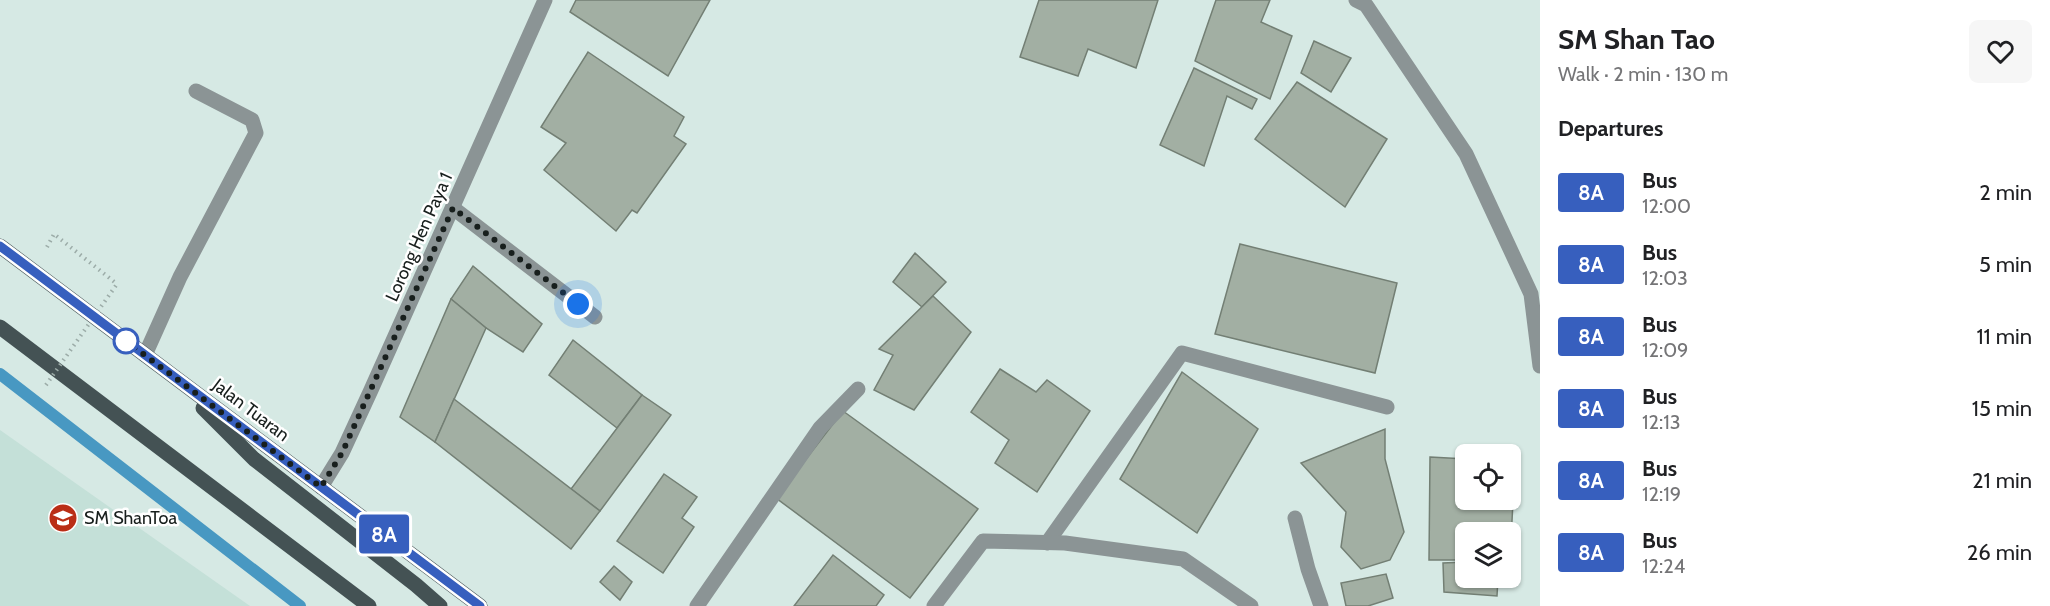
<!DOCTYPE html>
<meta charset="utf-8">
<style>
body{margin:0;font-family:Cabin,sans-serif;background:#f6f6f6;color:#202124;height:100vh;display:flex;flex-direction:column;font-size:22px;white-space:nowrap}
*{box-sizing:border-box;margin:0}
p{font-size:20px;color:#757577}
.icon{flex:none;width:33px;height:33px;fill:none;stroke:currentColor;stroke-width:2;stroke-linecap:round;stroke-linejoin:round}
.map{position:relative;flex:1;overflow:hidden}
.panel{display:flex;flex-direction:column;background:#fff;width:510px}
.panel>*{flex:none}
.badge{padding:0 12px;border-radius:4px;font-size:21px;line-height:39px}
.tools{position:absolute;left:1455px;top:444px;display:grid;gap:12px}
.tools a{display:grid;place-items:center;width:66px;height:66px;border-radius:9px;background:#fff;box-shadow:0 2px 4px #0004;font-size:30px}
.you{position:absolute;width:30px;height:30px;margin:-15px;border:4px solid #fff;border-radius:50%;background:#1a73e8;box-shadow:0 0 0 9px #1a73e833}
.map>.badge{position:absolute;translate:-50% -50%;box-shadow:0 0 0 3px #fff}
h2{padding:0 18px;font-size:22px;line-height:54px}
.round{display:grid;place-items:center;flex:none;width:63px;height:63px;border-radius:9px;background:#f6f6f6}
.headline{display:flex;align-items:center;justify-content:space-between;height:102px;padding:0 18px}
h1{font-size:28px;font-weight:700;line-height:45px}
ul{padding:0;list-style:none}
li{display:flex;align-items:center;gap:18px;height:72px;padding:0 18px}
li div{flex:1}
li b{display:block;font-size:22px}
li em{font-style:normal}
li .badge{min-width:66px;font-weight:700;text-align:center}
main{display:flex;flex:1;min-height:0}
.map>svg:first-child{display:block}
.built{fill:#c4e0d8}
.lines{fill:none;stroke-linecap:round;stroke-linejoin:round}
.stream{stroke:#4898c2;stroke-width:12}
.building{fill:#a2afa3;stroke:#737f74;stroke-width:1.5}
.path{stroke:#9caca8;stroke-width:4;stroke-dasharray:1.5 4.5;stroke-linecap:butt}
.service{stroke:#8b9495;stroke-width:15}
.minor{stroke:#8b9495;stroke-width:15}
.primary{stroke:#445254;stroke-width:15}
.path-bridge{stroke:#9caca8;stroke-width:4;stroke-dasharray:1.5 4.5;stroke-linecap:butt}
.line-casing{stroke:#fff;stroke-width:14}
.line{stroke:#375fbe;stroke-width:9}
.walk{stroke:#181f1d;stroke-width:6;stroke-dasharray:0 10.8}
.stop-dot{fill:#fff;stroke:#375fbe;stroke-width:3}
.labels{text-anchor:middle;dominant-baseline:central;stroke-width:5;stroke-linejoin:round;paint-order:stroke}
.street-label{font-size:18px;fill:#181f1d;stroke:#fff}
.poi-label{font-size:18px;fill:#181f1d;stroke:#fff;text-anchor:start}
</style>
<main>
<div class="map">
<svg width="1540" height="606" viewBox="0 0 1540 606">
<rect width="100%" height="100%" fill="#d6e9e4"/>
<path class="built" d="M0,430L250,606H0Z"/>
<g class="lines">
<path class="stream" d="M0,374L300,606"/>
</g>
<g class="building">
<path d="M576,0H710L668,76L570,12Z"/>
<path d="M1039,0H1158L1136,68L1088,49L1078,76L1020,57Z"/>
<path d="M1216,0H1270L1261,22L1292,36L1270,99L1195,61Z"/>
<path d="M1314,41L1351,58L1331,92L1301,73Z"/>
<path d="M588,52L684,117L674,136L686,144L637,213L632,210L616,231L544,170L566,143L541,127Z"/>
<path d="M1194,68L1257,99L1252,109L1227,96L1204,166L1160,145Z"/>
<path d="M1297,82L1387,139L1345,207L1255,139Z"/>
<path d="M1240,244L1397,283L1375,373L1215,334Z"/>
<path d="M915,253L946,282L922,307L893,282Z"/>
<path d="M473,266L542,324L523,352L486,328L451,299Z"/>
<path d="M933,296L971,332L914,410L874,390L893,355L879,349Z"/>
<path d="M451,299L486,328L435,442L400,417Z"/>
<path d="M573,340L642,395L617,428L549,375Z"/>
<path d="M1000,369L1036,392L1047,380L1090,411L1037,492L995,463L1009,440L971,412Z"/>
<path d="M1182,372L1258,429L1197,533L1120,479Z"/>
<path d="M642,395L671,415L600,511L571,489Z"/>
<path d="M454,399L600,511L571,549L435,442Z"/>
<path d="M843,411L978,509L910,598L776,498Z"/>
<path d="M1385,429V459L1404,532L1390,560L1361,569L1341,547L1346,512L1301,463Z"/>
<path d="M1430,457L1466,459V500H1510V462H1515L1510,560V532H1466V560H1429Z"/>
<path d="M664,474L697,497L682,518L694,527L663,573L617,541Z"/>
<path d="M833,555L884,595L876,606H794Z"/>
<path d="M1466,562V578H1498L1497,596L1444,592L1443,563Z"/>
<path d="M614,566L632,582L620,600L600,582Z"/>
<path d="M1386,574L1393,598L1368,606H1346L1341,583Z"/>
</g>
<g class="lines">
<path class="path" d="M47,247L54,234L117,284"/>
<g class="service">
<path d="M453,208L595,317"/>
<path d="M145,355L180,277L256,133L252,120L196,91"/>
<path d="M1295,518L1308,569L1321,606"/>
<path d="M1047,543L1182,353L1387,407"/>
<path d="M697,606L820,428L858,389"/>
<path d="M934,606L983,541L1065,543L1183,559L1251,606"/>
</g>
<g class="minor">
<path d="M1356,0L1366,5L1466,154L1531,294L1540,366"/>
<path d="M321,487L342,453L371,390L545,0"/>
</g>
<g class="primary">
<path d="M0,246L480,606"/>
<path d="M0,327L369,606"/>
<path d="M203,408L254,459L416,585L440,606"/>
</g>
<path class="path-bridge" d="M46,385L117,284"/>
</g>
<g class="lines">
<g class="line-casing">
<path id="line" d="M0,246L480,606"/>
</g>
<use href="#line" class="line"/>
<path class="walk" d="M126,341L321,487L342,453L453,208L578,304"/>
</g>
<defs>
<g id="school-disc" transform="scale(1.5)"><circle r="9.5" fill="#ba2e16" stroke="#fff"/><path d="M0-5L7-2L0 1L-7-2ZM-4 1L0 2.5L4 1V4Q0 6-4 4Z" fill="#fff"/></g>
</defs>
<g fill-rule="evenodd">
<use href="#school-disc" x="63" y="518"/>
</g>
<circle class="stop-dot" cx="126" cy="341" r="12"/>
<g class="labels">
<g class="street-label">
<text transform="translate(419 237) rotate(-66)">Lorong Hen Paya 1</text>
<text transform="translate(251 410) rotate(37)">Jalan Tuaran</text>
</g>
<g class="poi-label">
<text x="84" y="518">SM ShanToa</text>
</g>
</g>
</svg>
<div class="tools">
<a><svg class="icon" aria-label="locate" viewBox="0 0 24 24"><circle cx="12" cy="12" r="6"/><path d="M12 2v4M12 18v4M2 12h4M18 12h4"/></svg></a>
<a><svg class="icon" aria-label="layers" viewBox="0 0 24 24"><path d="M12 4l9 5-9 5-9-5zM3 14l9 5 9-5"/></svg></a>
</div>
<div class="you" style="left:578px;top:304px"></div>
<b class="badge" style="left:384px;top:534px;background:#375fbe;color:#fff">8A</b>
</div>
<section class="panel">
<div class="headline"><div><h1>SM Shan Tao</h1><p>Walk · 2 min · 130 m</p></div><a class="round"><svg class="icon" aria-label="heart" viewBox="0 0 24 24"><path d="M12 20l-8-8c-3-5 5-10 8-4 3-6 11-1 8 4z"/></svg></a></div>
<h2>Departures</h2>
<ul>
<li><span class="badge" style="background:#375fbe;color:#fff">8A</span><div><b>Bus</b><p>12:00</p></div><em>2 min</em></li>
<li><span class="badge" style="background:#375fbe;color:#fff">8A</span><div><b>Bus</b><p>12:03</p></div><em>5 min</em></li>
<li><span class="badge" style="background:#375fbe;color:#fff">8A</span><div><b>Bus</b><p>12:09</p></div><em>11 min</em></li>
<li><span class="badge" style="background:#375fbe;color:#fff">8A</span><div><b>Bus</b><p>12:13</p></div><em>15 min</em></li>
<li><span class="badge" style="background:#375fbe;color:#fff">8A</span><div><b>Bus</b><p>12:19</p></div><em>21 min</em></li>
<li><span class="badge" style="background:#375fbe;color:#fff">8A</span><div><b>Bus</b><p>12:24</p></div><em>26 min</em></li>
</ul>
</section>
</main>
